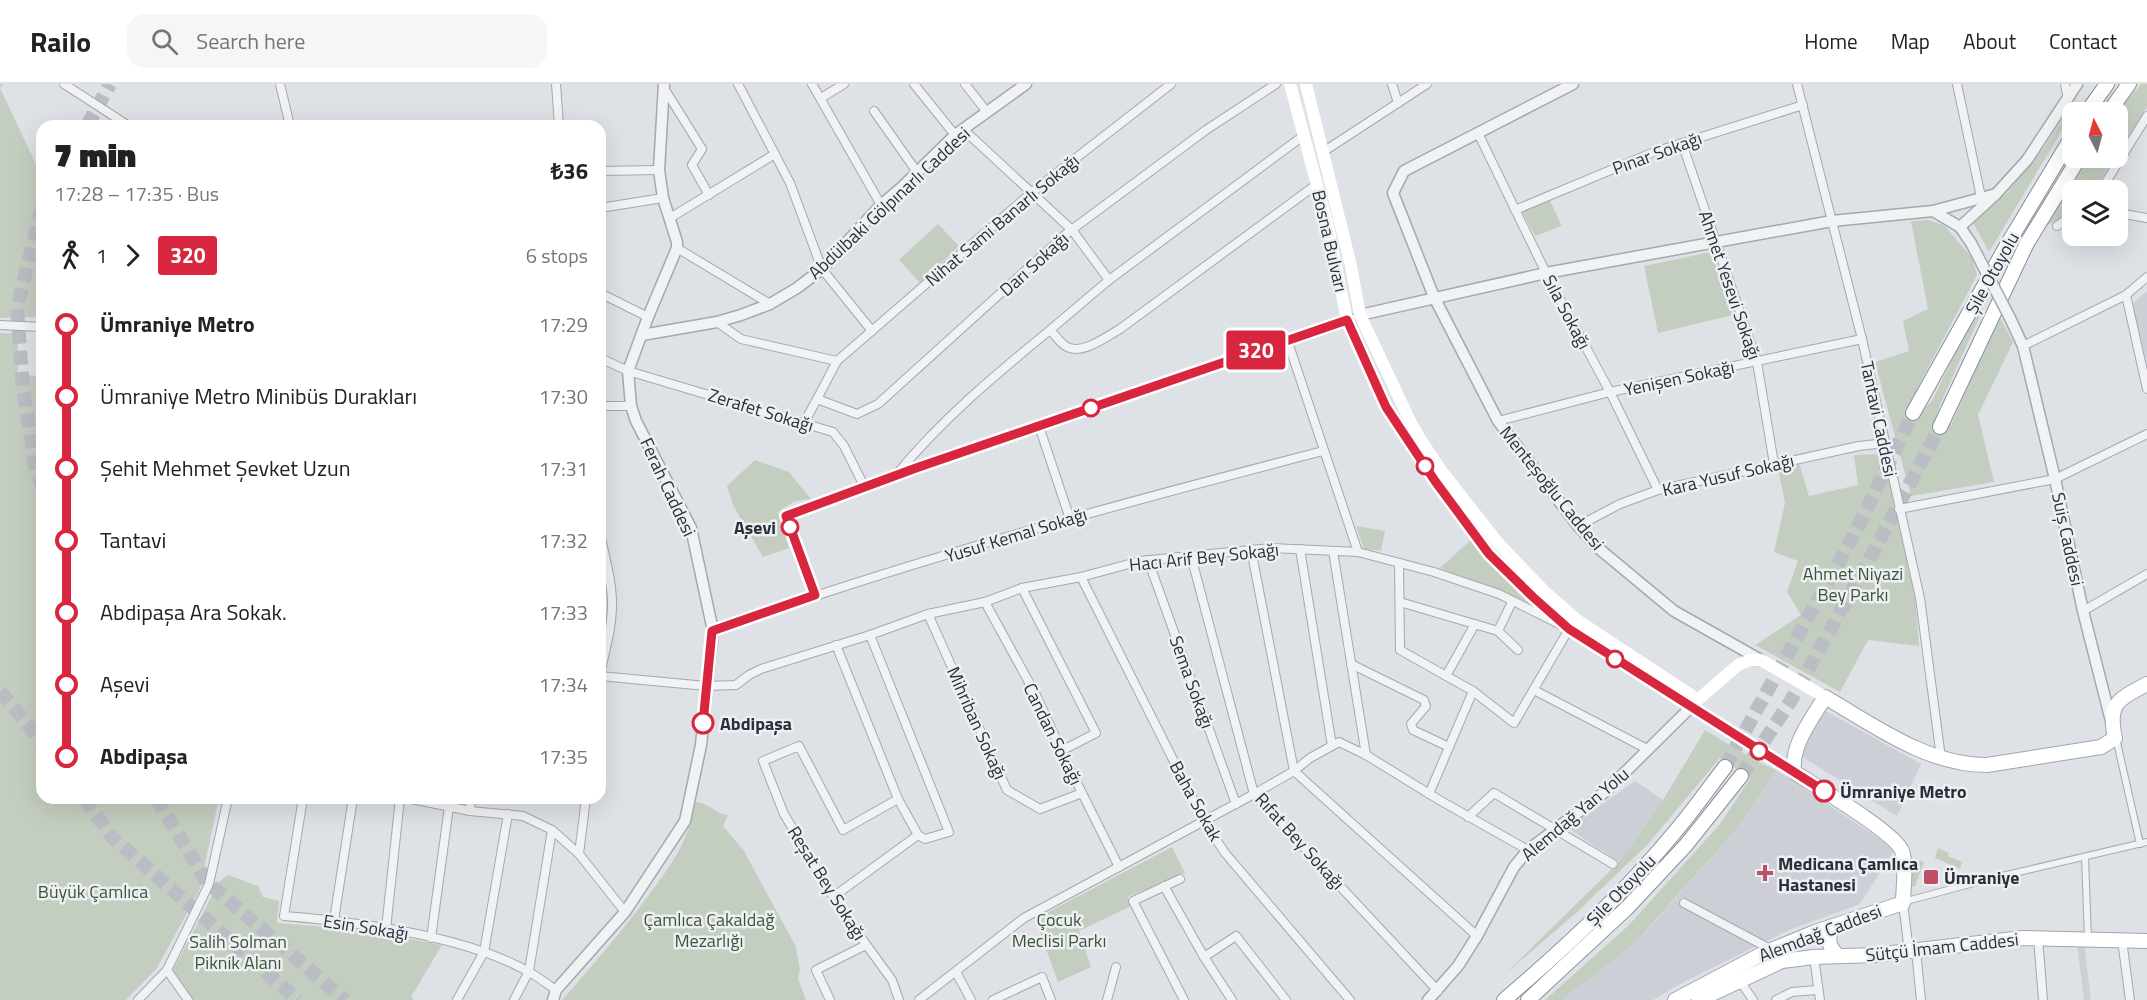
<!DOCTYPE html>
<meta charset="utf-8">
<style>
body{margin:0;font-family:"Titillium Web",sans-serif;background:#f6f6f6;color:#222;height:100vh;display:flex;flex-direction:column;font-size:22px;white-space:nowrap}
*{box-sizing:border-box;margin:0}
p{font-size:20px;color:#767676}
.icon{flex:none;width:33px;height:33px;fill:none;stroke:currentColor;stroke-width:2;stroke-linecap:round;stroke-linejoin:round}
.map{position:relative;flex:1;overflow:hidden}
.side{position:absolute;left:36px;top:36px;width:570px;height:684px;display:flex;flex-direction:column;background:#fff;border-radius:18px;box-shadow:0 6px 24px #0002}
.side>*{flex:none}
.badge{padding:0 12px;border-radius:4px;font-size:21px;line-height:39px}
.needle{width:39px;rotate:354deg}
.controls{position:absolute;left:2062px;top:18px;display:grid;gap:12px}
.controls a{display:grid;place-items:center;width:66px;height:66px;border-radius:12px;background:#fff;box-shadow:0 6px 24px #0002;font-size:30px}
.map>.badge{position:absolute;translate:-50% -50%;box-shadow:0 0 0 3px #fff}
.legs{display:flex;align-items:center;gap:9px;height:66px;padding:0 18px;font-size:20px}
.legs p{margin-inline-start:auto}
.headline{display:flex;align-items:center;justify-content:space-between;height:102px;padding:0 18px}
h1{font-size:33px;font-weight:800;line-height:45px}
ul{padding:0 18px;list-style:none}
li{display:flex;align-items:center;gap:21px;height:72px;font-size:22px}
li i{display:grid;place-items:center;width:9px;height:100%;margin:0 8px;background:currentColor}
li i::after{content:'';width:15px;height:15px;margin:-8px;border:4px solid;border-radius:50%;background:#fff}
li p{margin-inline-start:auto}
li:first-child i{background:linear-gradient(#0000 50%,currentColor 0)}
li:last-child i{background:linear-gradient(currentColor 50%,#0000 0)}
header{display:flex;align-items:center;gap:36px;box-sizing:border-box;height:84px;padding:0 30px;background:#fff;border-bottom:2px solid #e0e0e0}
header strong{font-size:28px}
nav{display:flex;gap:33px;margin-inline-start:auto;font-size:21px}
.search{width:420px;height:54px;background:#f6f6f6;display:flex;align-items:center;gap:15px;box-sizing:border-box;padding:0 21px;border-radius:18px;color:#767676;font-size:22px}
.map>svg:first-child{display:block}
.built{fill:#ccd0d6}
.green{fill:#c4cec0}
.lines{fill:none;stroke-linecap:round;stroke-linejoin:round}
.primary-tunnel{stroke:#babec4;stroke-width:14;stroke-dasharray:14 7;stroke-linecap:butt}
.trunk-tunnel{stroke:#babec4;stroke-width:14;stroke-dasharray:14 7;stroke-linecap:butt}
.pedestrian-casing{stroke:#a4a8af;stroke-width:8}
.minor-casing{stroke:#a4a8af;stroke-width:10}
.tertiary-casing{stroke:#a4a8af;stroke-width:13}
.primary-casing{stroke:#9fa6b0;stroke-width:16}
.trunk-casing{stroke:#878f9a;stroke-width:16}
.pedestrian{stroke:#f0f2f4;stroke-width:6}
.minor{stroke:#f0f2f4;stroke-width:8}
.tertiary{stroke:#f0f2f4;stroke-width:10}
.secondary{stroke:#fff;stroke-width:12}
.primary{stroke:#fff;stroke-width:14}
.trunk{stroke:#fff;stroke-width:14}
.tertiary-bridge-casing{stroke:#a4a8af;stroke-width:13;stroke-linecap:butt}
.tertiary-bridge{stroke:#f0f2f4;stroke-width:10}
.line-1-casing{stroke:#fff;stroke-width:14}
.line-1{stroke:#d7263d;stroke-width:9}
.stop-1-dot{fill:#fff;stroke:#d7263d;stroke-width:3}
.poi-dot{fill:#bd5064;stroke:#edf0f3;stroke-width:2}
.labels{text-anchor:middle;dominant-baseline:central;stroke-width:5;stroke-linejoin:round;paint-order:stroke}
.street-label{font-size:18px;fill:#29303a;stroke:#edf0f3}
.stop-label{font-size:18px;font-weight:bold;fill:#29303a;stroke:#edf0f3;text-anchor:start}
.park-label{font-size:18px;fill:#3e5438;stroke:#edf0f3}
.poi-label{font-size:18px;font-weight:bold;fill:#29303a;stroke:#edf0f3;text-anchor:start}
</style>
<header>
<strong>Railo</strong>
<div class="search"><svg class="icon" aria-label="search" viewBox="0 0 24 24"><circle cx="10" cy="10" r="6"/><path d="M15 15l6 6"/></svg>Search here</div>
<nav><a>Home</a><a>Map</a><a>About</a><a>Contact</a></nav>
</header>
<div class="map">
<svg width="2147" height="916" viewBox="0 0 2147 916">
<rect width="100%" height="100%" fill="#dee1e6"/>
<g class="built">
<path d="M2147,207V278L2132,220Z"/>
<path d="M1822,625L1921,680L1897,732L1798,670Z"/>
<path d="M1776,686L1895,765L1860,820L1789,846L1682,899L1653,916H1562L1633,861L1652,841L1736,746Z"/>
<path d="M1635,697L1663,716L1619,778L1568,744Z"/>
<path d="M2084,858L2091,916H2084L2077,859Z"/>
</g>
<g class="green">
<path d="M0,0H3L0,4L41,91L42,233L0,234Z"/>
<path d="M2141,0H2147V23L2118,68V28Z"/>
<path d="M2079,10L2057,55L1989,168L1973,139L2007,109L2045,62Z"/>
<path d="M2089,74H2114L2094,106H2073V129L2047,141Z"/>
<path d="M1550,117L1562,142L1535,152L1522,127Z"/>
<path d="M1929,136L1945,142L1972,174L1977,191L1919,301L1911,323L1919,329L1932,317L1986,206L1988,214L1939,323L1936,334L1937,340L1945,343L1952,339L1999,232L2013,258L1978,331L1994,398L1911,412L1875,278L1909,267L1903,237L1928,225L1911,137Z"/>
<path d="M938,140L959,162L920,199L899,176Z"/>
<path d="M1711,168L1733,231L1658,249L1644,182Z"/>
<path d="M0,249L18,250V290L38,292L42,295V714H219L199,807L157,884L126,916H0Z"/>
<path d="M1879,370L1886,381L1915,514L1919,562L1868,556L1840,608L1755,561L1801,531L1787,508L1798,477L1774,468L1785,419L1778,384L1799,379L1809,412L1858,401L1854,371Z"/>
<path d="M755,376L789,388L811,415L795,417L778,428L789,464L763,473L733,421L727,402Z"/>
<path d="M1356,442L1385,447L1381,467L1364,465Z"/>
<path d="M1471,456L1533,523L1440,484Z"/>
<path d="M1705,646L1756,677L1776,686L1736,746L1633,861L1562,916H1545L1629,841L1720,740L1750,695L1720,674L1648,760L1577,828L1504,891L1619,778L1663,716Z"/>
<path d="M695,718C712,720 713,729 728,731L723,742L744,767L796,863L800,886L798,895L806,916H562C591,883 619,851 645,816C670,783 688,760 695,718Z"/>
<path d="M1172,763L1185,789L1127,813L1131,822L1079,847L1091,883L1058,898L1035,835Z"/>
<path d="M1938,764L1949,769L1948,772L1962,778L1960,785L1935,774Z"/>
<path d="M1908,773L1924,778L1915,802L1908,805Z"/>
<path d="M228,791L258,802L263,813L279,817L277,839L362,846L442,861L411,913L414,916H194L172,888L219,798Z"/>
</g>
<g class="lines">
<g class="primary-tunnel">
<path d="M87,42L110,0"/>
<path d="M42,123L17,224L23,304L35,382L42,402"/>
<path d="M0,607L42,658"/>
<path d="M84,714L112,753L298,916"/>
<path d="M156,714L207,798L345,916"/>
</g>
<g class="trunk-tunnel">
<path d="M1725,683L1854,451L1913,329"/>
<path d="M1741,692L1790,618L1863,487L1940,343"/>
</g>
<g class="pedestrian-casing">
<g id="pedestrian">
<path d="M2116,654L2140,760"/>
<path d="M2085,773L2088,855"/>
<path d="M1903,818L1985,796L2147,758"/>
</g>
</g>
<g class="minor-casing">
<g id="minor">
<path d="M64,0L129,42"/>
<path d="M280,0L290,42"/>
<path d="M556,0L559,42"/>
<path d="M738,0L790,99L822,185L872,247"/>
<path d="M812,0L881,121"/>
<path d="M914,0L955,51"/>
<path d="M965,0L987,28"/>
<path d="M1392,0L1398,19"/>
<path d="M1797,0L1862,255L1920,514L1941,674"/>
<path d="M1957,0L1981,113"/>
<path d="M2065,0L2068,15"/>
<path d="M664,4L702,65L692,81L709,111"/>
<path d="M821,14L844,0"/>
<path d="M874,27L917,88"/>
<path d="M964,46L1072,146L1109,196L1050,246"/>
<path d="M1478,49L1546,189L1610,308L1658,406"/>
<path d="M1682,59L1757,278L1774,380"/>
<path d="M1323,68L1427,0"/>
<path d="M600,87L659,86"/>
<path d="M2101,106L2147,32"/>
<path d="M600,124L663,114"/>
<path d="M1515,126L1654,68L1803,21"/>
<path d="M2118,129L2147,134"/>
<path d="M670,134L775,70"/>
<path d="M2057,142L2073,131"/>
<path d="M677,164L770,220"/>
<path d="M1109,196L1303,52"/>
<path d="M600,209L648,233"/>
<path d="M2126,211L2147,305"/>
<path d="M717,238L741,255L837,277L1031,109L1171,0"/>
<path d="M0,241L42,243"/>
<path d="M1287,255L1358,468"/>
<path d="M2023,262L2126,211L2147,193"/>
<path d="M600,274L628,287L833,348L844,362L865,404"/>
<path d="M817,315L837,277"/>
<path d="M600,322H631"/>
<path d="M1498,337L1610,308L1862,255"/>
<path d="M804,339L817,315L857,330L878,320L1066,150L1206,46L1276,0"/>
<path d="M1039,342L1070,435"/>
<path d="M896,391C941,336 995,291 1050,246C1055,251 1061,260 1067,263C1083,271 1107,252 1120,245L1317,100"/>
<path d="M1899,425L2055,395L2147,350"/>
<path d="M1578,442L1620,420L1658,406L1859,362L1885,359"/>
<path d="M600,450C605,473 612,497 612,520C612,544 605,567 600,590"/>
<path d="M1251,465L1294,687L1477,852"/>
<path d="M1300,465L1332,662"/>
<path d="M1333,467L1366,671"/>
<path d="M1191,472L1254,710L1438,907"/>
<path d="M1148,476L1236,720"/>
<path d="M1399,479L1400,566L1473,607L1429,710"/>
<path d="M1081,493L1204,737L1225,769L1350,916"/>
<path d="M1022,504L1096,649L1061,667"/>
<path d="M815,511L785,432L896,391L1351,234"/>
<path d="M985,518L1037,613L1068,681L1119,783"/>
<path d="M1400,518L1498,547L1512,518"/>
<path d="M2083,527L2147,490"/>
<path d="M928,530L1007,706L1040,725L1082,709"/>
<path d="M713,547C912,476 1118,420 1323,367"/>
<path d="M1498,547L1518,566"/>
<path d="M836,561L898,715L918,751L925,755L949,748L870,551"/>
<path d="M1351,580L1424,616L1426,622L1411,640L1413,646L1449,663"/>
<path d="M600,592L706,602L736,601L749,591L761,585L870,551L928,530L985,518L1022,504L1081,493L1140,477L1271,464L1358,468L1434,488L1499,510L1569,545L1514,639L1473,607"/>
<path d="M1446,592L1475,540"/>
<path d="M1534,606L1649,666"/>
<path d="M303,714L284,832C358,838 464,851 529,888C538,893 547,900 556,906"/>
<path d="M407,714L470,727L523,732L552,746L579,770L625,828"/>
<path d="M898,715L843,746L799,662L763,677L784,730L841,826L892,896L899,916"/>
<path d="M470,727L471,714"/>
<path d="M1468,733L1494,709L1613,780"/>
<path d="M579,770L586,714"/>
<path d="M1180,795L1133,817L1184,916"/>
<path d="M1164,802L1204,873L1232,916"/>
<path d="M833,813L918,751"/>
<path d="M1684,819L1772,866"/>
<path d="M1903,819L1909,868"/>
<path d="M334,836L353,714"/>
<path d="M386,845L400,714"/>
<path d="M431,854L449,723"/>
<path d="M2038,854L2043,916"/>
<path d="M2122,856L2130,916"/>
<path d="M1916,867L1921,916"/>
<path d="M1204,873L1236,852L1286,916"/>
<path d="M1814,873L1820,916"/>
<path d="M167,886L188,916"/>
<path d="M956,888L971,916"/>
<path d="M1738,894L1753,916"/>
<path d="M138,916L167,886L209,800L228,714"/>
<path d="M457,916L484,868L508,730"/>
<path d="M514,916L529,887L552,746"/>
<path d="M830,916L816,886L866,861"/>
<path d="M919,916L1024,834L1254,710L1294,687L1310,674L1339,658L1366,671L1441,717L1528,766"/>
<path d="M993,916L1042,893L1051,916"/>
<path d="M1107,916L1116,883"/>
<path d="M1776,916L1792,908L1817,906"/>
</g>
</g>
<g class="tertiary-casing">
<g id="tertiary">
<path d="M1573,0L1404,87L1393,109L1434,213L1498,337L1578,442L1597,463L1674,527L1761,576"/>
<path d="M1933,127L1960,143L1971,159"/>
<path d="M1960,143L1996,110L2027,76L2077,0"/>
<path d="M1360,231L1546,189L1832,137L1933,127L1996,110"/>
<path d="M2010,234L2023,262L2055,395L2083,527L2111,637"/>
<path d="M642,251L717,238L741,231L770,220L797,204L822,185L881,121L901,104L955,51L1026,0"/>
<path d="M553,916L556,906L625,828L685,737L701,661L713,547L691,444L636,337L631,322L628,287L648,233L677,164V158L663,114L659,86L664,0"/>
<path d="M1428,916L1458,882L1477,852L1514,783L1528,766L1605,708L1691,623"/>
</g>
</g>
<g class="primary-casing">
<g id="primary">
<path d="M1833,842C1827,854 1828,864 1839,872"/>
<path d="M1675,916L1764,869L1815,848L1903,819C1903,805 1907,780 1902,767C1896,749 1814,701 1794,688C1791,661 1811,636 1825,613C1875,642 1927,681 1987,681L2101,663L2115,654C2107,619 2119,615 2147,600"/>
<path d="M1699,916L1782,877L1814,873L1875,871L2023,854L2147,857"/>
</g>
</g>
<g class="trunk-casing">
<g id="trunk">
<path d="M2087,28L2107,0"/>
<path d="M2109,28L2129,0"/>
<path d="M1913,329L2007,161L2073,51"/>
<path d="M1940,343L2027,159L2079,74"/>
<path d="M1504,916C1564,865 1624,810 1674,749C1692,728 1708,705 1725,683"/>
<path d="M1528,916L1627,824L1686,761L1741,692"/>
</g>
</g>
<use href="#pedestrian" class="pedestrian"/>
<use href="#minor" class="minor"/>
<use href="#tertiary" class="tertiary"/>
<g class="secondary">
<path d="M1290,0L1328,142L1347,236L1386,323L1435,397L1489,470L1533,513L1569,545L1794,688"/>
<path d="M1306,0L1351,182L1360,231L1410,337L1420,355L1443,389L1498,459L1544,507L1577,536L1697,615"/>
<path d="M1693,620L1738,581L1750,576H1761L1825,613"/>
</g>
<use href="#primary" class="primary"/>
<use href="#trunk" class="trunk"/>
<g class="tertiary-bridge-casing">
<path id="tertiary-bridge" d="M1971,159L2010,234"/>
</g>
<use href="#tertiary-bridge" class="tertiary-bridge"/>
</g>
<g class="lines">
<g class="line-1-casing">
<path id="line-1" d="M703,639L712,547L815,511L786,432L916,384L1347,236L1386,323L1435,397L1489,470L1533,513L1569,545L1824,707"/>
</g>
<use href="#line-1" class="line-1"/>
</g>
<g class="stop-1-dot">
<circle cx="1091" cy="324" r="8"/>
<circle cx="1425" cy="382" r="8"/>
<circle cx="790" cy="443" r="8"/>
<circle cx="1615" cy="575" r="8"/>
<circle cx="703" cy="639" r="10"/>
<circle cx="1759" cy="667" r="8"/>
<circle cx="1824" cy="707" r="10"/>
</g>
<g class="poi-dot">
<path d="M1762 780h6v6h6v6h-6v6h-6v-6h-6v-6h6z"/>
<rect x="1923" y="785" width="16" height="16" rx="3"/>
</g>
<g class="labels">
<g class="street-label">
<text transform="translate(1657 69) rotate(-20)">Pınar Sokağı</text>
<text transform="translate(889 119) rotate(-43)">Abdülbaki Gölpınarlı Caddesi</text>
<text transform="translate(1002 136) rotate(-40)">Nihat Sami Banarlı Sokağı</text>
<text transform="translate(1330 157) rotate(77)">Bosna Bulvarı</text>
<text transform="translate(1034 180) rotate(-42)">Darı Sokağı</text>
<text transform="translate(1992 189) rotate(-61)">Şile Otoyolu</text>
<text transform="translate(1730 201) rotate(71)">Ahmet Yesevi Sokağı</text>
<text transform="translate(1567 228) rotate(62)">Sıla Sokağı</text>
<text transform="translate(1679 294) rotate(-12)">Yenişen Sokağı</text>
<text transform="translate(761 326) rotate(17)">Zerafet Sokağı</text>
<text transform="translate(1879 335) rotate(78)">Tantavi Caddesi</text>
<text transform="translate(1728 391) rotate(-13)">Kara Yusuf Sokağı</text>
<text transform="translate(668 403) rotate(65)">Ferah Caddesi</text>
<text transform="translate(1552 404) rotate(51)">Menteşoğlu Caddesi</text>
<text transform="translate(1016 451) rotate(-17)">Yusuf Kemal Sokağı</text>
<text transform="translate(2068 455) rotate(78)">Suiş Caddesi</text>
<text transform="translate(1204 473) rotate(-6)">Hacı Arif Bey Sokağı</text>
<text transform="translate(1192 598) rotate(70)">Sema Sokağı</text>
<text transform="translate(977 639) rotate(66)">Mihriban Sokağı</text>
<text transform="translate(1053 650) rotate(64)">Candan Sokağı</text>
<text transform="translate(1196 717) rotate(61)">Baha Sokak</text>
<text transform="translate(1575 730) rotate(-40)">Alemdağ Yan Yolu</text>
<text transform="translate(1300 757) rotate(48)">Rıfat Bey Sokağı</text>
<text transform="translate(827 799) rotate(58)">Reşat Bey Sokağı</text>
<text transform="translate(1621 806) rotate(-46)">Şile Otoyolu</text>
<text transform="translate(366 843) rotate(9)">Esin Sokağı</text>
<text transform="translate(1820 849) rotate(-21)">Alemdağ Caddesi</text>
<text transform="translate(1942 863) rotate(-6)">Sütçü İmam Caddesi</text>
</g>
<g class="stop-label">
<text x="776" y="443" text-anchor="end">Aşevi</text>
<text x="720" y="639">Abdipaşa</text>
<text x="1840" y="707">Ümraniye Metro</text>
</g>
<g class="park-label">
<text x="1853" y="489">Ahmet Niyazi<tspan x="1853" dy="21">Bey Parkı</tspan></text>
<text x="93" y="807">Büyük Çamlıca</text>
<text x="709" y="835">Çamlıca Çakaldağ<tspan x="709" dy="21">Mezarlığı</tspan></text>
<text x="1059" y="835">Çocuk<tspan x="1059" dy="21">Meclisi Parkı</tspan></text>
<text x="238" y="857">Salih Solman<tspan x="238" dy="21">Piknik Alanı</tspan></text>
</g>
<g class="poi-label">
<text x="1778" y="779">Medicana Çamlıca<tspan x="1778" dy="21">Hastanesi</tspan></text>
<text x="1944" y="793">Ümraniye</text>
</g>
</g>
</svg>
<div class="controls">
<a><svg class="needle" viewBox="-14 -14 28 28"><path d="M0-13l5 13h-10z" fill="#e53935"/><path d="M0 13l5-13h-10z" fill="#767676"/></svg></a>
<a><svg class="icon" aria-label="layers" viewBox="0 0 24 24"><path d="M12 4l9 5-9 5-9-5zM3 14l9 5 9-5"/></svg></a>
</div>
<b class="badge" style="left:1256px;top:266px;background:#d7263d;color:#fff">320</b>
<section class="side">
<div class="headline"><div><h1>7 min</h1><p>17:28 – 17:35 · Bus</p></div><b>₺36</b></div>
<div class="legs"><svg class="icon" aria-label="walk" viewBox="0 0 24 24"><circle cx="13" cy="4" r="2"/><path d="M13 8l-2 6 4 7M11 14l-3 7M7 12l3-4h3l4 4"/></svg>1<svg class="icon" aria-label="forward" viewBox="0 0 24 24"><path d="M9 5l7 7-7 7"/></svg><b class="badge" style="background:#d7263d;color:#fff">320</b><p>6 stops</p></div>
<ul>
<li><i style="color:#d7263d"></i><b>Ümraniye Metro</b><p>17:29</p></li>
<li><i style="color:#d7263d"></i><span>Ümraniye Metro Minibüs Durakları</span><p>17:30</p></li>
<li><i style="color:#d7263d"></i><span>Şehit Mehmet Şevket Uzun</span><p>17:31</p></li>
<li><i style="color:#d7263d"></i><span>Tantavi</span><p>17:32</p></li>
<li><i style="color:#d7263d"></i><span>Abdipaşa Ara Sokak.</span><p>17:33</p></li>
<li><i style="color:#d7263d"></i><span>Aşevi</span><p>17:34</p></li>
<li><i style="color:#d7263d"></i><b>Abdipaşa</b><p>17:35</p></li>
</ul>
</section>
</div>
